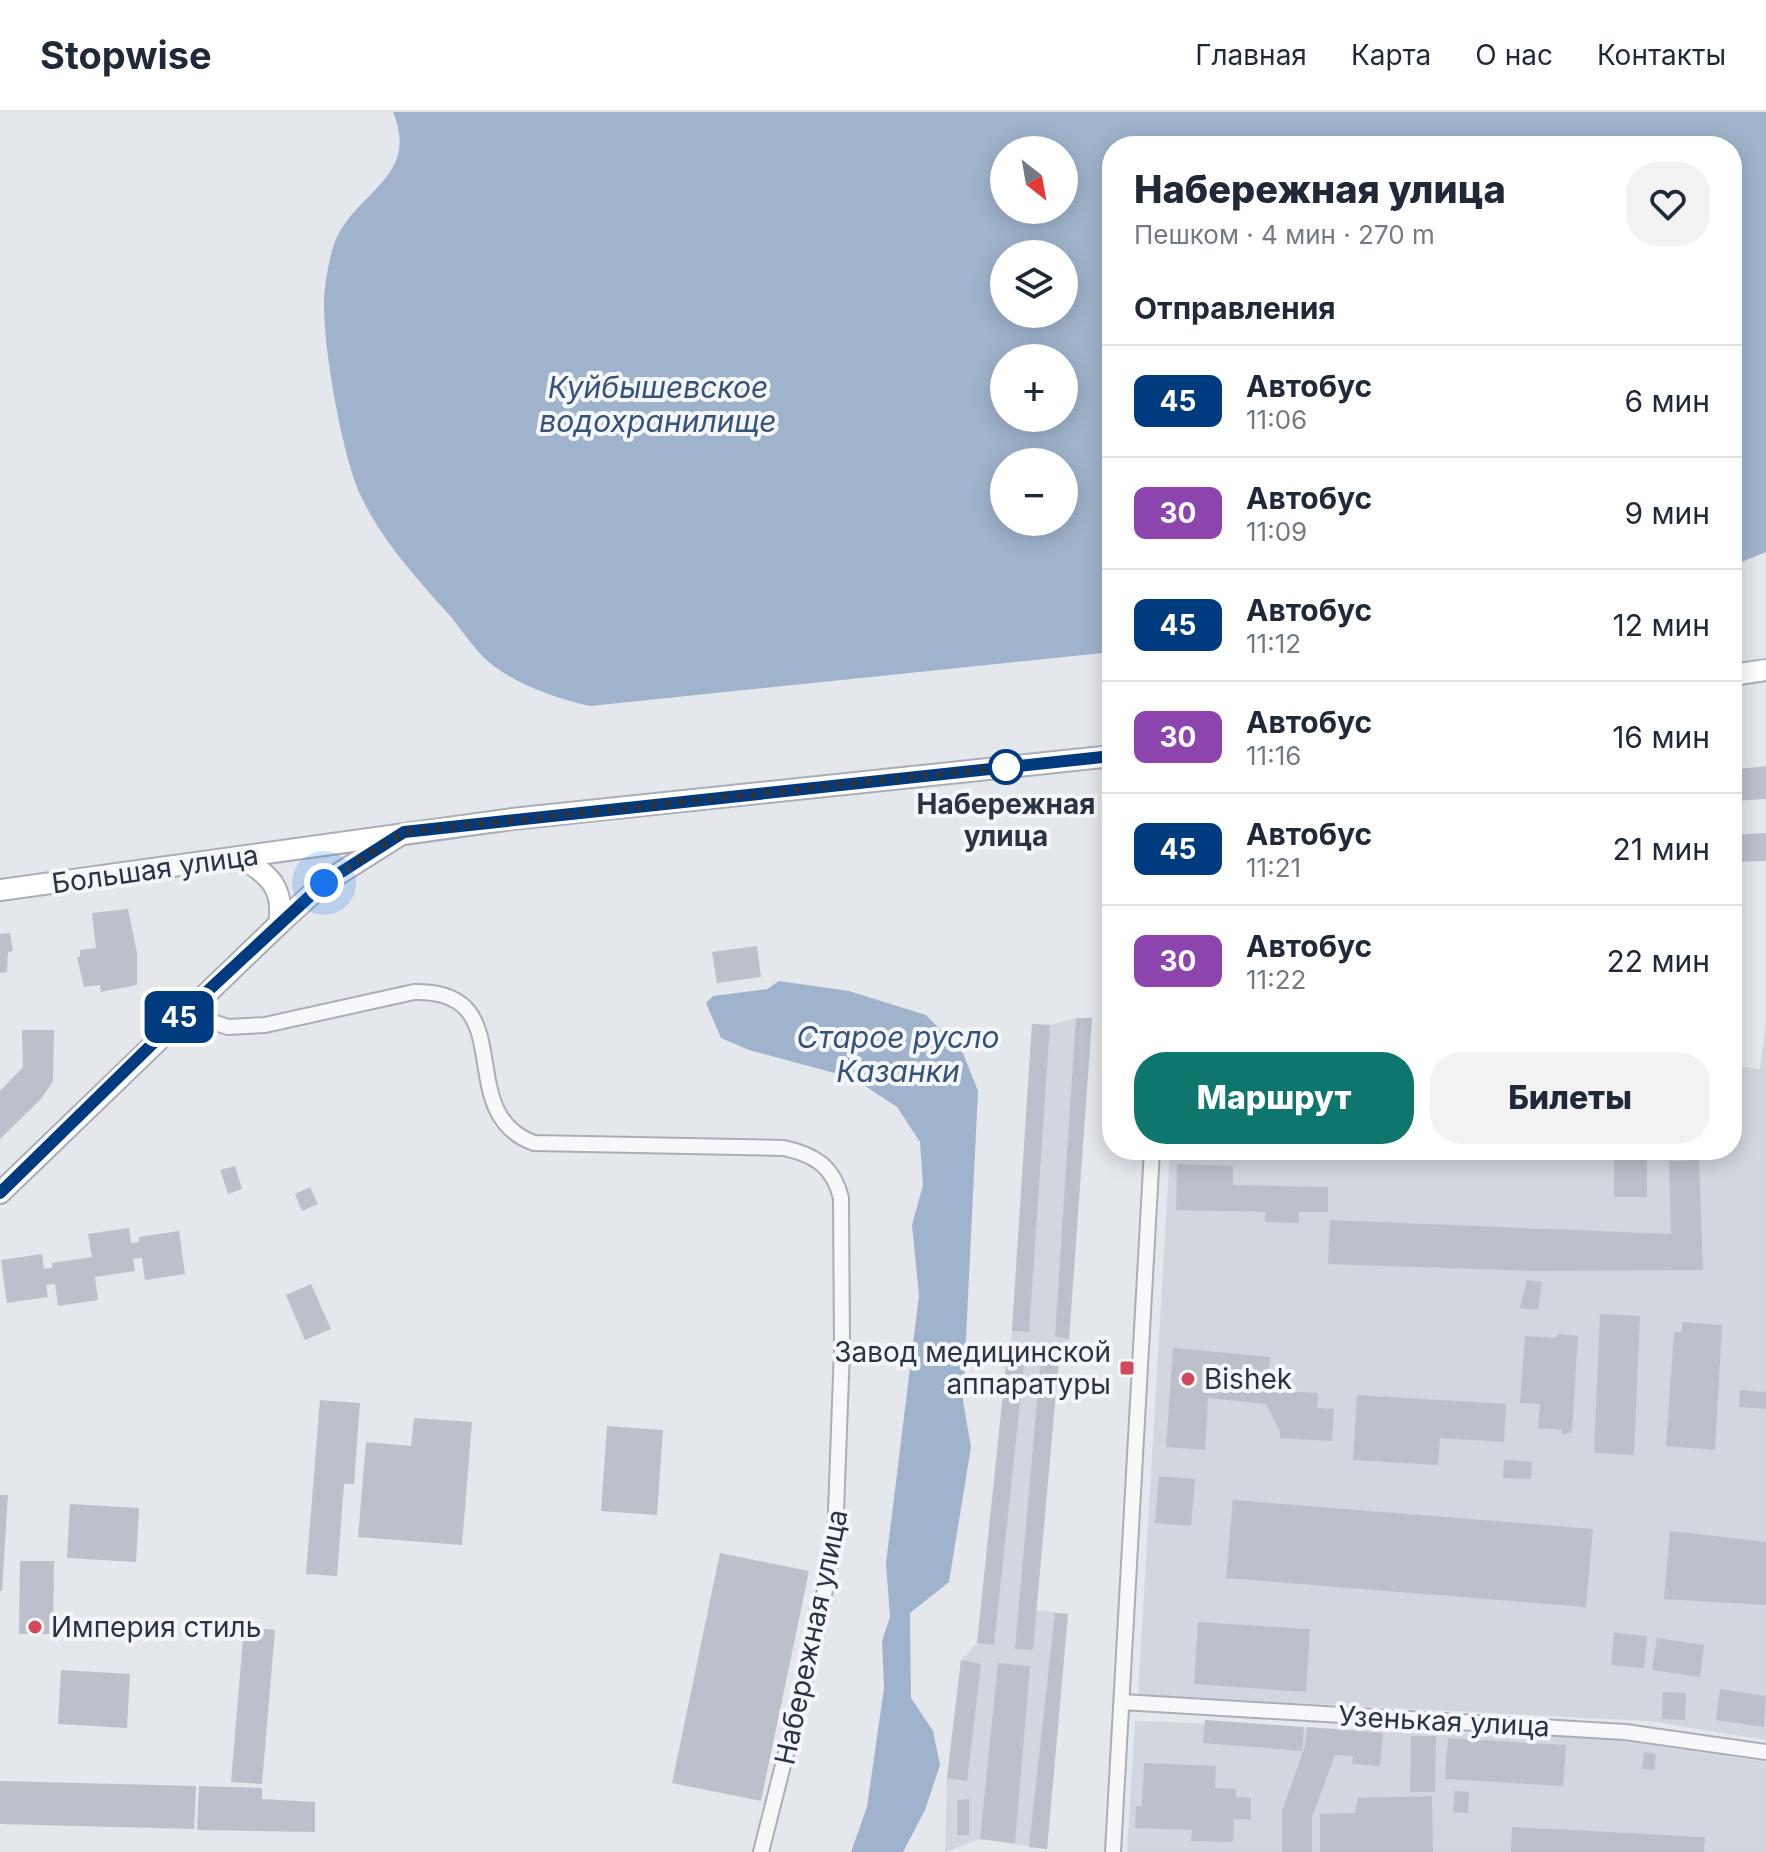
<!DOCTYPE html>
<html lang="ru">
<meta charset="utf-8">
<style>
body{margin:0;font-family:Inter,sans-serif;background:#f2f2f3;color:#1f2937;height:100vh;display:flex;flex-direction:column;font-size:30px;white-space:nowrap}
*{box-sizing:border-box;margin:0}
p{font-size:26px;color:#747a83}
.icon{flex:none;width:44px;height:44px;fill:none;stroke:currentColor;stroke-width:2;stroke-linecap:round;stroke-linejoin:round}
.map{position:relative;flex:1;overflow:hidden}
.panel{position:absolute;left:1102px;top:24px;width:640px;height:1024px;display:flex;flex-direction:column;background:#fff;border-radius:32px;box-shadow:0 4px 20px #0003}
.panel>*{flex:none}
.badge{padding:0 16px;border-radius:12px;font-size:28px;line-height:52px}
.needle{width:52px;rotate:149deg}
.controls{position:absolute;left:990px;top:24px;display:grid;gap:16px}
.controls a{display:grid;place-items:center;width:88px;height:88px;border-radius:50%;background:#fff;box-shadow:0 4px 20px #0003;font-size:40px}
.you{position:absolute;width:40px;height:40px;margin:-20px;border:6px solid #fff;border-radius:50%;background:#1a73e8;box-shadow:0 0 0 12px #1a73e833}
.map>.badge{position:absolute;translate:-50% -50%;box-shadow:0 0 0 4px #fff}
h2{padding:0 32px;font-size:30px;line-height:72px}
.round{display:grid;place-items:center;flex:none;width:84px;height:84px;border-radius:32px;background:#f2f2f3}
.headline{display:flex;align-items:center;justify-content:space-between;height:136px;padding:0 32px}
h1{font-size:38px;font-weight:800;line-height:60px}
.primary-button{display:flex;gap:16px;margin-top:auto;padding:16px 32px}
.primary-button a{flex:1;height:92px;border-radius:32px;background:#0f766e;color:#fff;font-size:32px;font-weight:800;line-height:92px;text-align:center}
.primary-button a+a{background:#f2f2f3;color:#1f2937}
ul{padding:0;list-style:none}
li{display:flex;align-items:center;gap:24px;height:112px;padding:0 32px;border-top:2px solid #e0e1e3}
li div{flex:1}
li b{display:block;font-size:30px}
li em{font-style:normal}
li .badge{min-width:88px;font-weight:700;text-align:center}
header{display:flex;align-items:center;gap:48px;box-sizing:border-box;height:112px;padding:0 40px;background:#fff;border-bottom:2px solid #e0e1e3}
header strong{font-size:38px}
nav{display:flex;gap:44px;margin-inline-start:auto;font-size:28px}
.map>svg:first-child{display:block}
.built{fill:#d2d6de}
.water{fill:#9fb4cc;fill-rule:evenodd}
.building{fill:#bbc0ca}
.lines{fill:none;stroke-linecap:round;stroke-linejoin:round}
.street-casing{stroke:#a9aeb7;stroke-width:18}
.secondary-casing{stroke:#a9aeb7;stroke-width:24}
.street{stroke:#f7f8fa;stroke-width:14}
.secondary{stroke:#fff;stroke-width:20}
.line-casing{stroke:#fff;stroke-width:18}
.line{stroke:#003b80;stroke-width:12}
.walk{stroke:#2b3445;stroke-width:8;stroke-dasharray:0 14.4}
.stop-dot{fill:#fff;stroke:#003b80;stroke-width:4}
.poi-dot{fill:#d1495b;stroke:#f4f6f9;stroke-width:3}
.labels{text-anchor:middle;dominant-baseline:central;stroke-width:8;stroke-linejoin:round;paint-order:stroke}
.stop-label{font-size:28px;font-weight:bold;fill:#2b3445;stroke:#f4f6f9}
.street-label{font-size:28px;fill:#2b3445;stroke:#f4f6f9}
.poi-label{font-size:28px;fill:#2b3445;stroke:#f4f6f9;text-anchor:start}
.water-label{font-size:30px;font-style:italic;fill:#34527a;stroke:#f4f6f9}
</style>
<header>
<strong>Stopwise</strong>
<nav><a>Главная</a><a>Карта</a><a>О нас</a><a>Контакты</a></nav>
</header>
<div class="map">
<svg width="1766" height="1740" viewBox="0 0 1766 1740">
<rect width="100%" height="100%" fill="#e4e7ec"/>
<g class="built">
<path d="M1076,906H1092L1069,1227L1059,1246L1036,1498L1068,1502L1047,1737L980,1727L945,1740L947,1666L961,1548L977,1531L1012,1219L1032,912L1050,913Z"/>
<path d="M1766,910V1628L1648,1609L1138,1583L1170,1038H1732V982H1740L1733,954L1760,957Z"/>
<path d="M1135,1609L1609,1627L1766,1650V1740H1127Z"/>
</g>
<g class="water">
<path d="M393,0H1766V440L1732,454V34H1112V540L590,594C556,586 523,575 495,555C478,543 464,521 451,505C419,469 381,428 361,384C342,345 319,217 325,176C327,160 331,136 338,123C362,77 419,63 393,0ZM1004,38H1064V98H1004ZM1004,142H1064V202H1004ZM1064,246V306H1004V246ZM1004,350H1064V410H1004Z"/>
<path d="M779,869L849,879L926,903L963,941L978,979L963,1289L971,1335L949,1470L910,1501L911,1586L933,1619L940,1653L925,1698L903,1740H851L867,1695L884,1576L882,1529L890,1505L886,1451L919,1183L912,1113L923,1073L920,1030L897,995L853,966L749,938L721,926L706,891L713,884L767,877Z"/>
</g>
<g class="building">
<path d="M1766,654V687L1732,689V658Z"/>
<path d="M1766,721V749L1735,750L1734,723Z"/>
<path d="M128,797L137,841V873L101,880L100,873L84,875L77,845H80V838L96,836L92,801Z"/>
<path d="M10,821L13,839L8,840L7,860L0,861V822Z"/>
<path d="M757,834L761,865L717,871L712,840Z"/>
<path d="M1076,906H1092L1069,1227L1055,1224Z"/>
<path d="M1032,912L1050,913L1029,1220L1012,1219Z"/>
<path d="M22,918H54L53,969L41,987L0,1027V979L23,955Z"/>
<path d="M1270,1038H1300V1043L1270,1042Z"/>
<rect x="1614" y="1038" width="33" height="47"/>
<path d="M1699,1048L1703,1158L1535,1159L1328,1152L1330,1108L1671,1122L1669,1049Z"/>
<path d="M1177,1052L1233,1054V1073L1328,1075V1100H1299V1111L1265,1110V1100L1176,1098Z"/>
<path d="M235,1054L242,1077L228,1082L220,1058Z"/>
<path d="M310,1075L318,1092L302,1099L295,1082Z"/>
<path d="M129,1116L131,1131L139,1130V1125L179,1119L185,1162L145,1168L142,1146L133,1147L135,1159L95,1165L98,1188L58,1194L55,1172L46,1173L48,1185L7,1191L1,1148L42,1142L44,1157L52,1156V1151L92,1145L88,1122Z"/>
<path d="M1527,1168L1542,1170L1538,1198L1520,1196Z"/>
<path d="M311,1172L331,1217L305,1228L286,1183Z"/>
<path d="M1600,1202L1640,1204L1634,1343L1594,1341Z"/>
<path d="M1682,1210L1722,1213L1715,1338L1666,1334L1674,1220H1682Z"/>
<path d="M1558,1222L1578,1224L1572,1319L1568,1322H1562V1318L1538,1316L1540,1292L1520,1291L1525,1224L1556,1226Z"/>
<path d="M1173,1236L1270,1245L1267,1278L1318,1281L1317,1296L1334,1297L1332,1329L1280,1326V1319L1266,1292L1208,1286L1205,1338L1166,1335Z"/>
<path d="M1007,1243L1025,1244L994,1533L977,1531Z"/>
<path d="M1041,1245L1059,1246L1033,1538L1015,1537Z"/>
<path d="M1740,1278L1766,1280V1297L1739,1295Z"/>
<path d="M1357,1283L1506,1292L1504,1330L1440,1326L1438,1353L1353,1348Z"/>
<path d="M320,1288L360,1291L354,1372H344L337,1464L306,1462Z"/>
<path d="M414,1306L472,1310L462,1433L358,1425L366,1330L411,1334Z"/>
<path d="M607,1314L663,1318L657,1403L601,1399Z"/>
<path d="M1504,1348L1532,1350L1531,1367L1503,1366Z"/>
<path d="M1159,1364L1195,1367L1191,1414L1155,1411Z"/>
<path d="M0,1383H8L2,1479H0Z"/>
<path d="M1233,1388L1593,1417L1586,1495L1226,1466Z"/>
<path d="M70,1392L139,1396L136,1450L67,1446Z"/>
<path d="M1670,1419L1766,1430V1493L1664,1487Z"/>
<path d="M720,1441L809,1459L761,1689L672,1671Z"/>
<path d="M20,1449H54L53,1522H19Z"/>
<path d="M1055,1501L1068,1502L1047,1737L1029,1735Z"/>
<path d="M1198,1510L1310,1517L1306,1580L1194,1572Z"/>
<path d="M244,1515L275,1518L262,1672L231,1670Z"/>
<path d="M1614,1521L1647,1524L1644,1556L1611,1553Z"/>
<path d="M1657,1526L1704,1533L1700,1565L1652,1558Z"/>
<path d="M961,1548L981,1552L967,1669L947,1666Z"/>
<path d="M998,1551L1030,1554L1015,1731L980,1727Z"/>
<path d="M61,1558L130,1562L127,1616L58,1612Z"/>
<path d="M1720,1577L1766,1584L1764,1615L1716,1608Z"/>
<path d="M1663,1580L1686,1581L1685,1608L1662,1607Z"/>
<path d="M1205,1608L1304,1615L1302,1639L1203,1631Z"/>
<path d="M1307,1615L1383,1621L1380,1654L1352,1652L1353,1644L1335,1643L1312,1705V1740H1282V1699L1305,1634Z"/>
<path d="M1411,1624H1436L1435,1680H1410Z"/>
<path d="M1448,1626L1566,1633L1563,1674L1445,1667Z"/>
<path d="M1644,1640L1656,1642L1654,1658L1642,1657Z"/>
<path d="M1144,1651L1216,1654L1215,1676L1236,1677V1685L1251,1686V1708L1234,1707L1233,1730L1191,1729L1192,1718L1135,1716L1136,1694H1142Z"/>
<path d="M0,1669L196,1674L194,1717L0,1712Z"/>
<path d="M199,1674L262,1676V1687L315,1690V1720L197,1718Z"/>
<path d="M1455,1679L1469,1680L1468,1701L1453,1700Z"/>
<path d="M1432,1684L1433,1740H1320V1702L1355,1701L1358,1686Z"/>
<path d="M969,1687V1723H957V1688Z"/>
<path d="M1512,1715L1705,1725L1704,1740H1511Z"/>
</g>
<g class="lines">
<g class="street-casing">
<g id="street">
<path d="M184,901L228,915L265,913L414,880C524,877 450,1001 534,1031L784,1036C815,1043 833,1054 841,1086L842,1237L835,1426L817,1519L761,1740"/>
<path d="M1122,1590L1625,1620L1766,1640"/>
<path d="M1113,1740L1152,1038"/>
</g>
</g>
<g class="secondary-casing">
<g id="secondary">
<path d="M1732,563L1766,558"/>
<path d="M240,745C269,762 285,776 279,812"/>
<path d="M0,778L512,707L1112,644"/>
<path d="M0,1081L279,812L324,771L397,725"/>
</g>
</g>
<use href="#street" class="street"/>
<use href="#secondary" class="secondary"/>
</g>
<g class="lines">
<g class="line-casing">
<path id="line" d="M0,1081L184,901L324,771L404,720L1112,644"/>
</g>
<use href="#line" class="line"/>
<path class="walk" d="M324,771L404,720L1006,655"/>
</g>
<circle class="stop-dot" cx="1006" cy="655" r="16"/>
<g class="poi-dot">
<rect x="1119" y="1248" width="16" height="16" rx="4"/>
<circle cx="1188" cy="1267" r="8"/>
<circle cx="35" cy="1515" r="8"/>
</g>
<g class="labels">
<g class="stop-label">
<text x="1006" y="692">Набережная<tspan x="1006" dy="32">улица</tspan></text>
</g>
<g class="street-label">
<text transform="translate(155 757) rotate(-8)">Большая улица</text>
<text transform="translate(811 1525) rotate(-78)">Набережная улица</text>
<text transform="translate(1444 1609) rotate(3)">Узенькая улица</text>
</g>
<g class="poi-label">
<text x="1111" y="1240" text-anchor="end">Завод медицинской<tspan x="1111" dy="32">аппаратуры</tspan></text>
<text x="1204" y="1267">Bishek</text>
<text x="51" y="1515">Империя стиль</text>
</g>
<g class="water-label">
<text x="658" y="275">Куйбышевское<tspan x="658" dy="34">водохранилище</tspan></text>
<text x="898" y="925">Старое русло<tspan x="898" dy="34">Казанки</tspan></text>
</g>
</g>
</svg>
<div class="controls">
<a><svg class="needle" viewBox="-14 -14 28 28"><path d="M0-13l5 13h-10z" fill="#e53935"/><path d="M0 13l5-13h-10z" fill="#747a83"/></svg></a>
<a><svg class="icon" aria-label="layers" viewBox="0 0 24 24"><path d="M12 4l9 5-9 5-9-5zM3 14l9 5 9-5"/></svg></a>
<a>+</a>
<a>−</a>
</div>
<div class="you" style="left:324px;top:771px"></div>
<b class="badge" style="left:179px;top:905px;background:#003b80;color:#fff">45</b>
<section class="panel">
<div class="headline"><div><h1>Набережная улица</h1><p>Пешком · 4 мин · 270 m</p></div><a class="round"><svg class="icon" aria-label="heart" viewBox="0 0 24 24"><path d="M12 20l-8-8c-3-5 5-10 8-4 3-6 11-1 8 4z"/></svg></a></div>
<h2>Отправления</h2>
<ul>
<li><span class="badge" style="background:#003b80;color:#fff">45</span><div><b>Автобус</b><p>11:06</p></div><em>6 мин</em></li>
<li><span class="badge" style="background:#8e44ad;color:#fff">30</span><div><b>Автобус</b><p>11:09</p></div><em>9 мин</em></li>
<li><span class="badge" style="background:#003b80;color:#fff">45</span><div><b>Автобус</b><p>11:12</p></div><em>12 мин</em></li>
<li><span class="badge" style="background:#8e44ad;color:#fff">30</span><div><b>Автобус</b><p>11:16</p></div><em>16 мин</em></li>
<li><span class="badge" style="background:#003b80;color:#fff">45</span><div><b>Автобус</b><p>11:21</p></div><em>21 мин</em></li>
<li><span class="badge" style="background:#8e44ad;color:#fff">30</span><div><b>Автобус</b><p>11:22</p></div><em>22 мин</em></li>
</ul>
<div class="primary-button"><a>Маршрут</a><a>Билеты</a></div>
</section>
</div>
